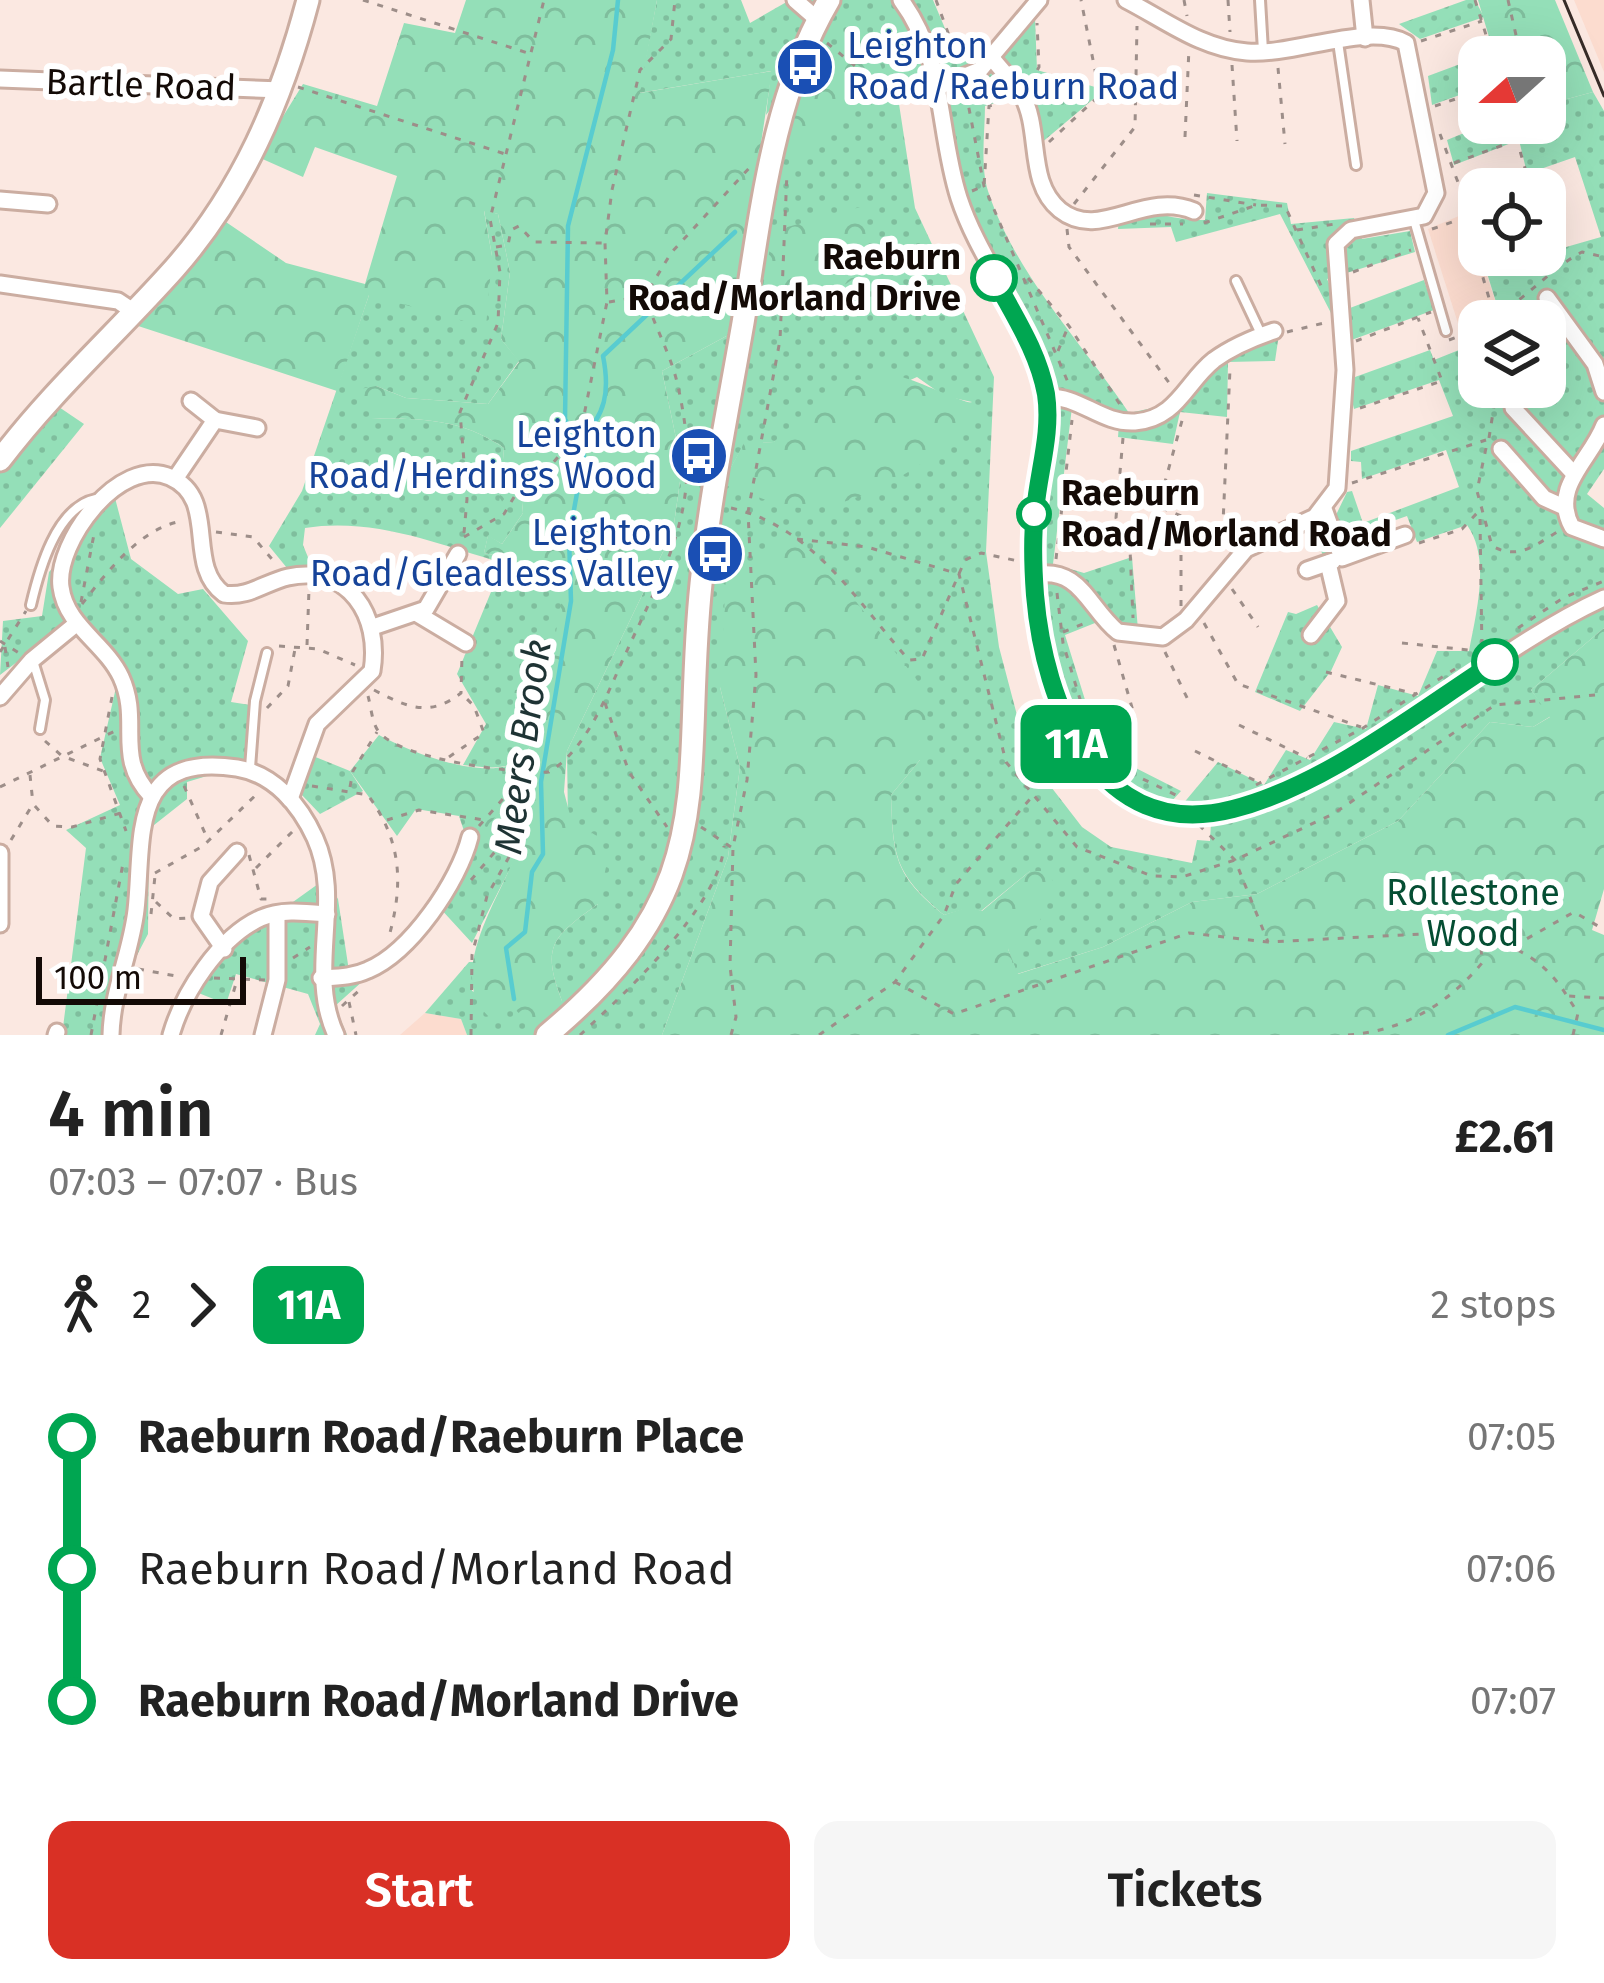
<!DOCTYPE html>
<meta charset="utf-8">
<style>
body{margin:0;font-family:"Fira Sans",sans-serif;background:#f6f6f6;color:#222;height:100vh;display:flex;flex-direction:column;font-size:45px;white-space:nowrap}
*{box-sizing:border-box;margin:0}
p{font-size:39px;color:#767676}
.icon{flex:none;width:66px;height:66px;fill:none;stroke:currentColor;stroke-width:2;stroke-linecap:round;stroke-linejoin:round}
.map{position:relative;height:1035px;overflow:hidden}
.sheet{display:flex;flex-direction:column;background:#fff;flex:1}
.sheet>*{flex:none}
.badge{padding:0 24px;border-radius:18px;font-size:42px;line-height:78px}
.needle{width:78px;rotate:249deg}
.tools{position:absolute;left:1458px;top:36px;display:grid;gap:24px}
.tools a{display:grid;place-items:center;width:108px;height:108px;border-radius:24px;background:#fff;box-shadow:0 12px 48px #0002;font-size:60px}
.scale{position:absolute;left:36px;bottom:30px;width:210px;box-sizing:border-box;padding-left:12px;border:6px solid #130a06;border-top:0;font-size:33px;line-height:42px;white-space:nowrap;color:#130a06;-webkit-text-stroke:9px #fff;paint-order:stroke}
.map>.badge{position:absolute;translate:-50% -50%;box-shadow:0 0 0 6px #fff}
.legs{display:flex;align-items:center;gap:18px;height:132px;padding:0 48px;font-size:39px}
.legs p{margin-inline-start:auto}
.head{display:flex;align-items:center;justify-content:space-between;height:204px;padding:0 48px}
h1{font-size:66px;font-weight:600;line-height:90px}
.action{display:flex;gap:24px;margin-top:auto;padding:24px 48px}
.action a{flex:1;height:138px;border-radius:24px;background:#d93025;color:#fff;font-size:48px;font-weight:600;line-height:138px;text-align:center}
.action a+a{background:#f6f6f6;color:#222}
ul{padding:0 48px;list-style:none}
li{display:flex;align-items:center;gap:42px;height:132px;font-size:45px}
li i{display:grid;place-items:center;width:18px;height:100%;margin:0 15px;background:currentColor}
li i::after{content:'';width:30px;height:30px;margin:-15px;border:9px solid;border-radius:50%;background:#fff}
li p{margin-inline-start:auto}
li:first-child i{background:linear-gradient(#0000 50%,currentColor 0)}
li:last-child i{background:linear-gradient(currentColor 50%,#0000 0)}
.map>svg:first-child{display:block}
.built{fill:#fcdccf}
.grass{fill:url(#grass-dots);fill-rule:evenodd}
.forest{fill:url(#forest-crowns)}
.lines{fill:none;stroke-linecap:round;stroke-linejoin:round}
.stream{stroke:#58ccd0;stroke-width:4.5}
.lane-casing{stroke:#cbada1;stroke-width:14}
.street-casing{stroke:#cbada1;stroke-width:21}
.secondary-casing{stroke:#cbada1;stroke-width:27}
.path{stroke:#9d8e89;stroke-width:3;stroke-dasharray:6 9;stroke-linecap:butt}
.lane{stroke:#fff;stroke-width:8}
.street{stroke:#fff;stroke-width:15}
.secondary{stroke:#fff;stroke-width:21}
.tram{stroke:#372c28;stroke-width:3}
.line-1-casing{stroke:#fff;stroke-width:27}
.line-1{stroke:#00a651;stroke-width:18}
.stop-1-dot{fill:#fff;stroke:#00a651;stroke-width:6}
.labels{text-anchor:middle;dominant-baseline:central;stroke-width:12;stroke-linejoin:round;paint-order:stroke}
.transit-label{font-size:36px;fill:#164399;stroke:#fff;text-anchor:end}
.street-label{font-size:36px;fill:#130a06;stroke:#fff}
.stop-label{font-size:36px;font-weight:bold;fill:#130a06;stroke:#fff;text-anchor:end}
.park-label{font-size:36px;fill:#054e33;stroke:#fff}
.water-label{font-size:39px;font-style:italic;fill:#1e3334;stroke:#fff}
</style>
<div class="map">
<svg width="1604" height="1035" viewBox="0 0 1604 1035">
<defs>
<pattern id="grass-dots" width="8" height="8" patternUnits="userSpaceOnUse" patternTransform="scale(3)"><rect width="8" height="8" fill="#94dfb8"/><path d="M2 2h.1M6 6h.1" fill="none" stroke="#7fbe9d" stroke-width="1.8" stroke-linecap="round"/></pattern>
<pattern id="forest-crowns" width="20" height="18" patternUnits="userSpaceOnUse" patternTransform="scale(3)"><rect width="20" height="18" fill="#94dfb8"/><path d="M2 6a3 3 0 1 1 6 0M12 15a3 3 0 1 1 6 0" fill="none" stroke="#7fbe9d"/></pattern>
</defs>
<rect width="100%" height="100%" fill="#fbe8e1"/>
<g class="built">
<path d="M1574,0H1604V72Z"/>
<path d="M1466,213L1501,318L1479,321V330L1463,339L1428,229Z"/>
<path d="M425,1013L461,1019L467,1035H400Z"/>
</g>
<g class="grass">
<path d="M657,0H741L750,23L790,0H819L830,18L841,0H933L952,45L974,39L980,48L1035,18L1037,70L1095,87L1097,96L1040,144L1028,93L985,106C985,132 980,166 988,191C1015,274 1081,341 1129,413L1180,402L1228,347L1279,334L1275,361L1228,362L1227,417L1180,412L1173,444L1118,437L1120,411L1101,405L1072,407L1053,564L1084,573L1132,557L1138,630L1095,623L1065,635L1094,729L1116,758L1181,791L1171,802C1048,772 1039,615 1044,510C1046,467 1060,426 1051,382C1041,334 1006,295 986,251C963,201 953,147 940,93L899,104L915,208L994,377L986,552L999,647L1028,757L1082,827L1111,847L1192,863L1197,840L1210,841L1211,823L1182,805L1218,762L1264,785L1286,750L1310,760L1334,722L1366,729L1378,685L1418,696L1437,651H1469C1476,613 1491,558 1467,525L1417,542L1407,516L1387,523L1390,532L1323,556L1315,534L1336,515L1347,492L1352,491L1363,523L1459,487L1446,450L1362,479L1361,462L1351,461V451L1453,416L1439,380L1354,409L1332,315L1280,214L1176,242L1171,227L1118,229L1119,218C1158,207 1168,221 1205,220L1207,193L1287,203L1291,224L1354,218L1362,239L1410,231L1415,252L1327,279L1342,311L1424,280L1434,310L1346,342L1355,377L1430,350L1434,360L1464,348L1463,339L1479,330V387H1545V321H1497L1501,318L1486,270L1601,237L1575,157L1532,172L1537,189H1486L1527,173L1519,140L1454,165L1447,140L1488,123H1545V105L1593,92L1604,111V469L1587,494L1604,508V589L1523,636L1564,627L1604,608V628L1531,690L1551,716L1533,727L1490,722L1398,821L1257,894L1192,902L1103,947L1017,974L1008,949L1030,871L981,911L968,908L944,915C895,874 893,857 891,795L920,760L720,687L740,767L728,857L662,1035H467L461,1019L425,1013L469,962H476L472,991L509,1005L562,1001C541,946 552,937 598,904L568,823L567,751L673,531L682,467L662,371L732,333L722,483L790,107V165L818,48L766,115L771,71L639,93ZM917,377L944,396L972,402L722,484L744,444L774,442Z"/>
<path d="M1466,0H1475L1484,17L1420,39L1399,24Z"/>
<path d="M1479,57V88L1432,105L1428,76Z"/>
<path d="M484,210L498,214L510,272L501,339L519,361L488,404L406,398L376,386L371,418C422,419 461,418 504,448L500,502L520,480L523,513L502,544L488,536L484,553L567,570C562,611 550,724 525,754C510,773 484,767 463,765L486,724L457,674L503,563C438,544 373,517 305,528L303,545L312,567L287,568L269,546L302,491L369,295L492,256Z"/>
<path d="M53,403L84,424L0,528V470Z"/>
<path d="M115,498L131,559L178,594L203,589L248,641L231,702L250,705L247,764L187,782V799L149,829L148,934L111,1005L109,1035H62L86,848L66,830L120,805L100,758L117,683L72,620L0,675L3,621L42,616L49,572Z"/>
<path d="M1317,605L1342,647L1331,671L1300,711L1255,692L1288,612L1296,614Z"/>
<path d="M313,756L350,771L363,791L320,814L300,793Z"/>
<path d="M527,777L529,797L515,859L472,943L439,907L472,855L459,816Z"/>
<path d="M325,879L338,899L349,971H374L335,1006L347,1035H315L320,1024L308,994L236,974L226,1004L191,990L219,939L279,912Z"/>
</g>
<g class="forest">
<path d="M466,0H657L640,93L772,71L732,333L662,371L682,467L673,531L567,751L564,792L577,842L592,833L602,839L606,867L598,904C552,937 541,946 562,1001L531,1024L510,1005L502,1021L489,1017C446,977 496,903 513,861C522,840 529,802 527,779L487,827L459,816L416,809L397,836L350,771L379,735C410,752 493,786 523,757C531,749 535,732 540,723L507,692L547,683L567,570L484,553L488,535L502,544L523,513L520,481L499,505L504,448C461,418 422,419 371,418L360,389L376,386L406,398L488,404L519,362L501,339L510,272L498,214L484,211L492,256L486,327L369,295L337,391L129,323L223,220L286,263L365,284L397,176L315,147L303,177L258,157L303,84L377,106L404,23L455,33Z"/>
<path d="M1478,0H1555L1593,92L1545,105V57H1495Z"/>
<path d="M818,48L875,49L882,69L790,167V107Z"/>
<path d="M864,206L871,267L825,298L759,309L773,231Z"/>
<path d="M884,374C918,377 939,395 972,403L976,413C946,457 856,511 802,508C776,506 746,492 722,484L744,443L774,442L835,385Z"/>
<path d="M790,539L854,599L930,697L920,760L891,795C893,856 894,875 944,915L968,907L982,911L1030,871H1046L1056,885L1033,936L1008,949L1018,974L1103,947L1192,902L1257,894L1398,821L1490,722L1533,727L1550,717L1531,690L1604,628V889L1592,930L1604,935V1035H662L728,857L740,767L720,687L726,576Z"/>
</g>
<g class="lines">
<g class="stream">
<path d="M579,440C606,416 610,391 603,356L735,232"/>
<path d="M514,999L506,948L525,932L532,872L543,854L541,782L571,601L569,537L584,455L565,419L568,226L613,50L618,0"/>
<path d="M1448,1035L1515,1007L1604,1030"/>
</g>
<g class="lane-casing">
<g id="lane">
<path d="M1260,0L1263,51"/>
<path d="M1338,42L1356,165"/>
<path d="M1414,220L1446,331"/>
<path d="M1236,281L1261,334"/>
<path d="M31,605C39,571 56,507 96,499"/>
<path d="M33,661L45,700L40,729"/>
<path d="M250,768L255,701L267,653"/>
</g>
</g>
<g class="street-casing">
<g id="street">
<path d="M795,0L818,20"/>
<path d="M901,0C946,61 937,129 959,198C981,266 1037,326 1046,397C1051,437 1037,475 1034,515C1025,634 1066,853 1233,809C1364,775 1481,654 1604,598"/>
<path d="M1361,0L1365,38"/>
<path d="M992,58C1001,70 1014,82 1022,95C1042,131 1026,182 1060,210C1100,242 1143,190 1194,211"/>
<path d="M0,79L282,90"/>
<path d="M940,86L980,70L1039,0"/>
<path d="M0,200L48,204"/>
<path d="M0,284L118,301L133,311"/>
<path d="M1547,298L1595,364L1604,392"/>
<path d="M1046,397C1079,395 1101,424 1135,422C1177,419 1186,382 1214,360C1232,347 1253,338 1274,331"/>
<path d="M191,401L215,420L257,428"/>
<path d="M1513,408L1574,474"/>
<path d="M1604,425C1591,460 1550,487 1572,527L1604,539"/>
<path d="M1501,449L1544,498L1564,507"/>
<path d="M175,479L215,420"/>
<path d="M1324,509L1342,558L1405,535"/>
<path d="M1307,570L1333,561"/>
<path d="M1034,575C1081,566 1088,608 1118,632L1163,637L1186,620L1246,549L1315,517L1337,488L1345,370L1336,244L1351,230L1424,216L1436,193L1406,43C1368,22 1293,56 1247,52C1202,49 1165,20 1126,0"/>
<path d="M416,613L466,643"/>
<path d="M373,627L426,609L458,554"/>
<path d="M1311,635L1337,601L1328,563"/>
<path d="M0,697L32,660L76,624"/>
<path d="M152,797C113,756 142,723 121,677C105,643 66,626 61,587C55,543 119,455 170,477C220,499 184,565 224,594C248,598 266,582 288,577C349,564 381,616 372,671L317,724L290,799"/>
<path d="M0,853V924"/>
<path d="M224,949L201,916L210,882L237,852"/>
<path d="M321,978C337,977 353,977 368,970C411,952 459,881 470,837"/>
<path d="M56,1035L57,1032"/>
<path d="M111,1035C112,991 131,953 136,910C144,840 127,751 237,768C274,774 300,805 315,838C344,902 306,970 336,1035"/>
<path d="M171,1035C183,993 219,937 261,918C281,909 305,912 327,914"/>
<path d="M263,1035L277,980V914"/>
</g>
</g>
<g class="secondary-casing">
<g id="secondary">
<path d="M0,460C53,390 116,334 174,269C242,192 282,99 308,0"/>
<path d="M547,1035C727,885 680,787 701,584C710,496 728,410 743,323C761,214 772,97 829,0"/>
</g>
</g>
<g class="path">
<path d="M363,0L531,54"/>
<path d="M936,0L958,60"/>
<path d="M1184,0L1187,16"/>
<path d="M1228,0L1230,32"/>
<path d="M1475,0L1493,57"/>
<path d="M1508,0L1521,57"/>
<path d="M1421,41L1482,21"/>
<path d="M827,43L893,97L924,98"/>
<path d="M1232,65L1237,141"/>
<path d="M1278,68L1285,144"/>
<path d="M1030,83L1039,67L1037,23"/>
<path d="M298,87L505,154"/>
<path d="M966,93L984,186L1070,387"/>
<path d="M1435,106L1479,91"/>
<path d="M1512,123L1531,189"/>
<path d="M1440,134L1475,228"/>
<path d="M1185,137L1189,48"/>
<path d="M1049,142L1100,95L1081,0"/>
<path d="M1454,163L1517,140"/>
<path d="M972,191L984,186L989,106L1011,100"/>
<path d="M1194,195L1256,205"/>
<path d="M1074,204L1135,127L1137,26"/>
<path d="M1204,223L1257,205L1285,206L1323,290"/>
<path d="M1150,224H1183"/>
<path d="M1479,226L1469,230L1494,315L1491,321"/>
<path d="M1067,229L1069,247L1170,384"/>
<path d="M1432,229L1464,218L1468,228"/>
<path d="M1297,230L1335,224"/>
<path d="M496,247L508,245L511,230L519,226L534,242L603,243"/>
<path d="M1545,252L1548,268"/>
<path d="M1353,272L1411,250"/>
<path d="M1028,278L1069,326L1121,406"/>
<path d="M609,302L645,296L671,253L752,165"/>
<path d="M1494,315C1523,303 1548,270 1582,252L1604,257"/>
<path d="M1517,321L1536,307"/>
<path d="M1287,332L1324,323"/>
<path d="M1449,340L1479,329"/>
<path d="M1356,341L1431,312"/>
<path d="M1058,351L1068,327"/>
<path d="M1360,408L1442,381L1418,318"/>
<path d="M1123,438L1116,518L1130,549L1133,618"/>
<path d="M1489,438L1497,387"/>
<path d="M1486,448L1477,491L1492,546C1519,561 1536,544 1559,531"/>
<path d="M1352,483L1486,440"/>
<path d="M731,508C814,527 856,601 909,660L922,659L965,560L981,553L1018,561"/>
<path d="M1480,519L1482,653"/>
<path d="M216,532L253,537L277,565"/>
<path d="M464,533L467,499L460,412L498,323L500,272L490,219L544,0"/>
<path d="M464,537L504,514L517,492L540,478L581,430L607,302L605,243L612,190L640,70L671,39L675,0"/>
<path d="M797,539L867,547L959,574L1006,762L1077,847L1152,876L1182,877L1235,860L1333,814L1495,705L1604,694"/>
<path d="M1419,543L1462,529L1478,512"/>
<path d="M1227,544L1223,523L1230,369"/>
<path d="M1056,559L1072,420"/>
<path d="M1232,589L1258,627"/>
<path d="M1057,593L1063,643L1089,729"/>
<path d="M81,602L95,529"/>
<path d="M82,604C107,572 141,527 183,521"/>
<path d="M1181,606V516L1162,508L1160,500L1183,417"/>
<path d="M1204,623L1238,684L1361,727"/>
<path d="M1518,628L1563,598L1604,581"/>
<path d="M1063,632L1088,622"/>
<path d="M0,641L19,653"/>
<path d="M1402,643L1478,651"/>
<path d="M307,645L309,589"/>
<path d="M1114,645L1135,718"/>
<path d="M279,646L318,649L355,665"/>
<path d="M5,647L8,667"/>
<path d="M0,652L26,611"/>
<path d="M1165,652L1190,704"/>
<path d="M1326,672L1416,694"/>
<path d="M374,690C407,707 429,718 461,693L462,656"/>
<path d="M368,696C371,706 372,724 379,732C400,759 514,774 549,772C586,750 607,695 624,657C672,553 705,501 677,382C670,353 654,325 645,296"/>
<path d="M112,697L100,759L126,831"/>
<path d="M605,703L629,772L667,827"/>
<path d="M267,708L288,686L295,649"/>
<path d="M1239,725L1307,758"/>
<path d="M45,741L62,756L103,771"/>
<path d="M1098,742L1109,759"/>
<path d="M1195,751L1258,782"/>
<path d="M449,757L484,733L474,706L461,693"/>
<path d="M1116,766L1182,798"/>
<path d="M30,775L33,804"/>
<path d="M1256,785L1363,728L1455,669"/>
<path d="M184,786L208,840"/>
<path d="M312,786L368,795C402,842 404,884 388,940"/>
<path d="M0,787L117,730"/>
<path d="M350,787L353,771L377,732"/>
<path d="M387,820L419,810L484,820"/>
<path d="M1199,825L1235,860L1268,942"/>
<path d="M479,826L524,775"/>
<path d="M701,827L731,847"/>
<path d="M11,840L33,804L53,826L72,827L121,813"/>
<path d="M249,855L261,899H271"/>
<path d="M256,868L296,828"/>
<path d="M155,873L203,846L260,791"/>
<path d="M471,880L515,828"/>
<path d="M156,902L174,919L187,918"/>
<path d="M151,914L155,876"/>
<path d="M1514,946L1574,912L1598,926L1604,924"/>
<path d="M293,958L310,947"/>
<path d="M138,969L181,977"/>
<path d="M214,978L265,980"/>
<path d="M895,982L954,1014L1189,933L1268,942L1422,934L1471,938L1481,947"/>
<path d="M349,1002L356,1035"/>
<path d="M342,1006L362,988"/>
<path d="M91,1035L124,858"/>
<path d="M221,1035L237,980"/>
<path d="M471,1035L472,955L487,896L514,848L518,782"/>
<path d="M580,1035C623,995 719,907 724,846"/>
<path d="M731,1035L736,1017L730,966L733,847L747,780L756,675L748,512L780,340L787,172"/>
<path d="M819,1035L895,982L944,915L956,884L1030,799"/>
<path d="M1348,1035C1403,1031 1447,1005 1482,963L1481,947C1515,937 1550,968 1567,996"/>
<path d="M1573,1035L1578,1013L1567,996L1604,998"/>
</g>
<use href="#lane" class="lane"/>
<use href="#street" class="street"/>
<use href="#secondary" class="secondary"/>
<path class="tram" d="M1564,0L1604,96"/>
</g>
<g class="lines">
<g class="line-1-casing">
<path id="line-1" d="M994,278C1014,316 1038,351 1046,394C1052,434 1038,473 1035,512C1032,539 1033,568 1035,595C1044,702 1097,844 1233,809C1324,786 1416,713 1495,662"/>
</g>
<use href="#line-1" class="line-1"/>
</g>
<defs>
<g id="bus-disc" transform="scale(3)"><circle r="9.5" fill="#1a4fb4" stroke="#fff"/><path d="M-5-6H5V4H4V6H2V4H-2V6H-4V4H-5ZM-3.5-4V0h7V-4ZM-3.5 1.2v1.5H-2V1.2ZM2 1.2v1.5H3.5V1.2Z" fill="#fff"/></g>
</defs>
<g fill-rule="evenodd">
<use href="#bus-disc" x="805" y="67"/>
<use href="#bus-disc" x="699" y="456"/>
<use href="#bus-disc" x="715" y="554"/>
</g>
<g class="stop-1-dot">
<circle cx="994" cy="278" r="21"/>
<circle cx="1034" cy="514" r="15"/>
<circle cx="1495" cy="662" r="21"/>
</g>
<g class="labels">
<g class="transit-label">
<text x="847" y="46" text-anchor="start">Leighton<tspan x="847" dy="41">Road/Raeburn Road</tspan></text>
<text x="657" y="435">Leighton<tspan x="657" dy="41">Road/Herdings Wood</tspan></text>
<text x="673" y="533">Leighton<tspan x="673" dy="41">Road/Gleadless Valley</tspan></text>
</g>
<g class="street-label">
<text transform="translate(141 85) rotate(2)">Bartle Road</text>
</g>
<g class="stop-label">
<text x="961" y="257">Raeburn<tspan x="961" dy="41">Road/Morland Drive</tspan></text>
<text x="1061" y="493" text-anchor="start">Raeburn<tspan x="1061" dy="41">Road/Morland Road</tspan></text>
</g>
<g class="park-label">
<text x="1473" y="893">Rollestone<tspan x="1473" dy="41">Wood</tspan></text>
</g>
<g class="water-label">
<text transform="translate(523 747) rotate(-82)">Meers Brook</text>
</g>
</g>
</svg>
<div class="tools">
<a><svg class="needle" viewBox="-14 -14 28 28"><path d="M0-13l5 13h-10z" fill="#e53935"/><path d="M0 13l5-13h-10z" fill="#767676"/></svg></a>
<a><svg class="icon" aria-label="locate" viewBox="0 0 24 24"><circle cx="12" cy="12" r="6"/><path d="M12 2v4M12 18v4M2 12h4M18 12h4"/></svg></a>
<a><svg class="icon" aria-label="layers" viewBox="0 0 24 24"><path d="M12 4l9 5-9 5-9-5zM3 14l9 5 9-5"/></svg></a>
</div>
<div class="scale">100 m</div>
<b class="badge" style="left:1076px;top:744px;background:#00a651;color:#fff">11A</b>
</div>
<section class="sheet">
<div class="head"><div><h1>4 min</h1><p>07:03 – 07:07 · Bus</p></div><b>£2.61</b></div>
<div class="legs"><svg class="icon" aria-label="walk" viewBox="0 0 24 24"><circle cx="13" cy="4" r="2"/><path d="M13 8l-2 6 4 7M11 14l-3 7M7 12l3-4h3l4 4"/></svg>2<svg class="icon" aria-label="forward" viewBox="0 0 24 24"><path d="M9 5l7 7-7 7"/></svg><b class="badge" style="background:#00a651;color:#fff">11A</b><p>2 stops</p></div>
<ul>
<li><i style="color:#00a651"></i><b>Raeburn Road/Raeburn Place</b><p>07:05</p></li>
<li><i style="color:#00a651"></i><span>Raeburn Road/Morland Road</span><p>07:06</p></li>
<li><i style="color:#00a651"></i><b>Raeburn Road/Morland Drive</b><p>07:07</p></li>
</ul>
<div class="action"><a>Start</a><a>Tickets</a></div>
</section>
